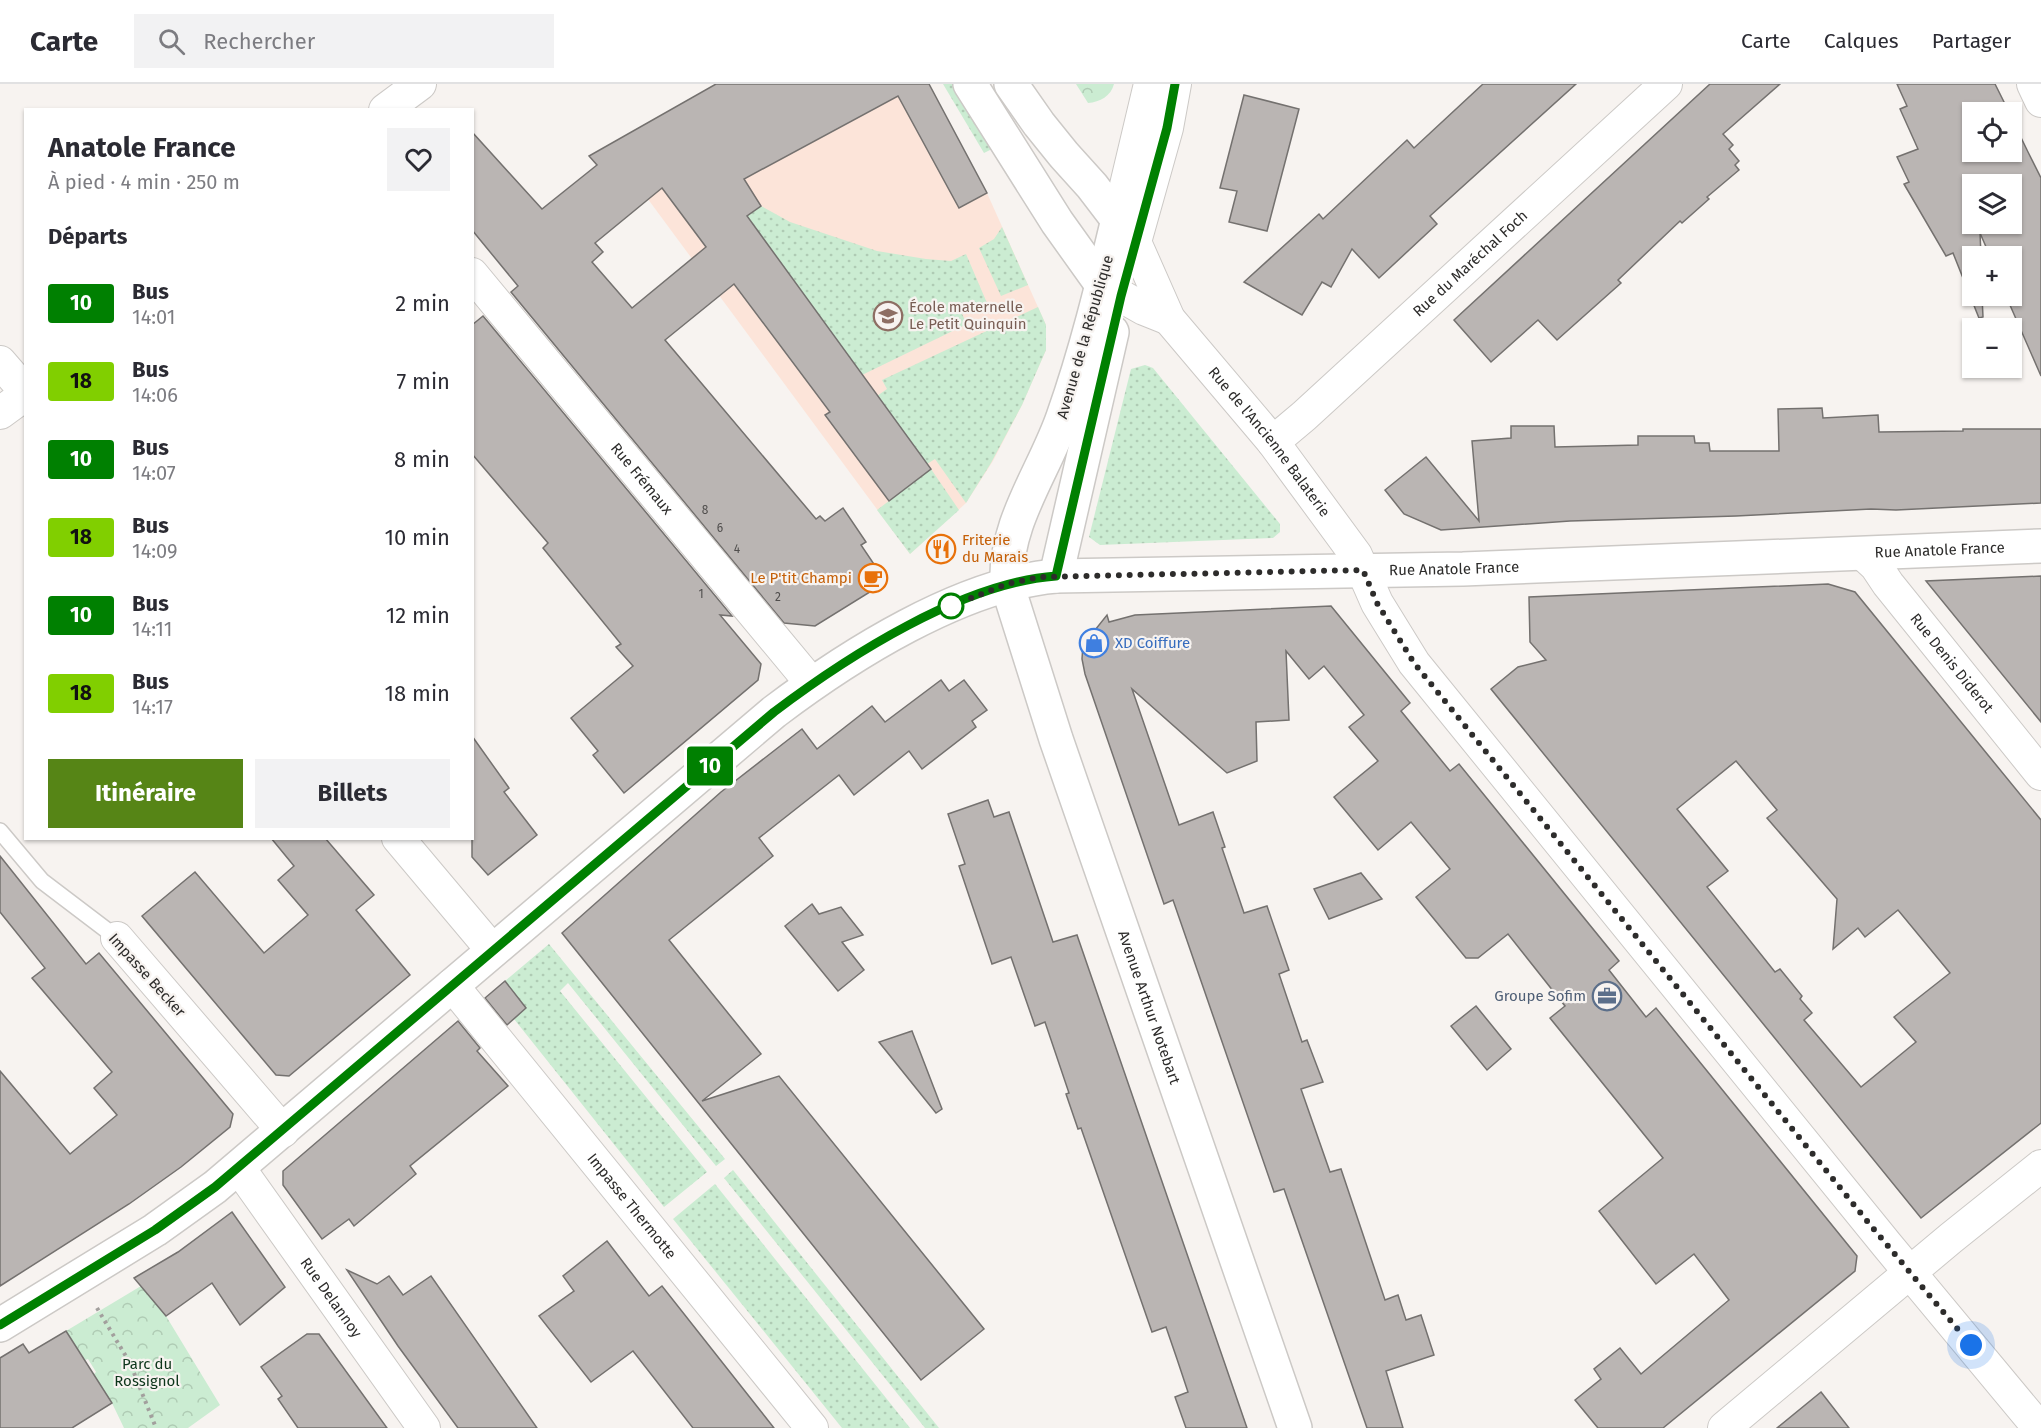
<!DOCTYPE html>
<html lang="fr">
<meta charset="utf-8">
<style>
body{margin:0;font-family:"Fira Sans",sans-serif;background:#f2f2f3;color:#2b2b33;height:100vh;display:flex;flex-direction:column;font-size:22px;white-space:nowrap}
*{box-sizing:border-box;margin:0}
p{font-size:20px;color:#7c7c81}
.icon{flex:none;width:33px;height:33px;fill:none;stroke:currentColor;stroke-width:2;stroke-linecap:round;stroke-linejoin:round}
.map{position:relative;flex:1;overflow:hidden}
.details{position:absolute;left:24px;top:24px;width:450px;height:732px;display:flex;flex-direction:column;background:#fff;border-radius:0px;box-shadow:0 2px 4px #0004}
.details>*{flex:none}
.badge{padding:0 12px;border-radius:4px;font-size:21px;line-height:39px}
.controls{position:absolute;left:1962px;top:18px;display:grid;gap:12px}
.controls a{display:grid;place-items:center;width:60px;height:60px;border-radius:0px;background:#fff;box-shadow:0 2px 4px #0004;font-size:30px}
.you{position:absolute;width:30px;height:30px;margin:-15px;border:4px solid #fff;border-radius:50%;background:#1a73e8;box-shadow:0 0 0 9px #1a73e833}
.map>.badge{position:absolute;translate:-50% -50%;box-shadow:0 0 0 3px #fff}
h2{padding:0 24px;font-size:22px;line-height:54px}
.round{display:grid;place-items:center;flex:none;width:63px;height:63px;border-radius:0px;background:#f2f2f3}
.summary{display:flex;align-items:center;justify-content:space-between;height:102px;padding:0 24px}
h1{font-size:28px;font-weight:700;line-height:45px}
.action{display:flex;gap:12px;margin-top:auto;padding:12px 24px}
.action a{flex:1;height:69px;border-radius:0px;background:#568516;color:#fff;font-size:24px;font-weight:700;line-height:69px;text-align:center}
.action a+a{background:#f2f2f3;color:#2b2b33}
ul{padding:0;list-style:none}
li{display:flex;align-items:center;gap:18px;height:78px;padding:0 24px}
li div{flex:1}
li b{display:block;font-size:22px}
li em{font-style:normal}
li .badge{min-width:66px;font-weight:700;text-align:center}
header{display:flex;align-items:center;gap:36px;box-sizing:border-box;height:84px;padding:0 30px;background:#fff;border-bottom:2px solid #e1e1e2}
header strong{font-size:28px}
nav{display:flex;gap:33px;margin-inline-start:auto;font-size:21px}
.search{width:420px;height:54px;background:#f2f2f3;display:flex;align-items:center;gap:15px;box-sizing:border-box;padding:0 21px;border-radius:0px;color:#7c7c81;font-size:22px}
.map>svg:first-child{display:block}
.education{fill:#fce4d9}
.grass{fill:url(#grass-dots)}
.forest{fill:url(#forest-crowns)}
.building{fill:#bab5b3;stroke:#74716f;stroke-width:1.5;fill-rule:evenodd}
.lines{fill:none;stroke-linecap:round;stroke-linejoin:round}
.lane-casing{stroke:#ccc9c6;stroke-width:18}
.street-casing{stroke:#ccc9c6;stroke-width:34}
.secondary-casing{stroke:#ccc9c6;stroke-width:36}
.path{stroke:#a29f9d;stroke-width:4;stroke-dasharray:3 4.5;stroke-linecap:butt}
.lane{stroke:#fff;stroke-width:15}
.street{stroke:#fff;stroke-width:32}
.secondary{stroke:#fff;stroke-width:33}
.line-casing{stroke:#fff;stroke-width:14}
.line{stroke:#008001;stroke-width:9}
.walk{stroke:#2d2c2b;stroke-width:6;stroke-dasharray:0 10.8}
.stop-dot{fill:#fff;stroke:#008001;stroke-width:3}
.labels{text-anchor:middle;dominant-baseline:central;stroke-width:4.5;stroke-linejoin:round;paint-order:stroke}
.number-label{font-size:12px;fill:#504e4d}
.street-label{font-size:15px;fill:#2d2c2b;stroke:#f7f3f0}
.education-label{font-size:15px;fill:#785e54;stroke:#f7f3f0;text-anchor:start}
.food-label{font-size:15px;fill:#c56008;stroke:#f7f3f0;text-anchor:start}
.shop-label{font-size:15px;fill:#366cbe;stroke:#f7f3f0;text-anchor:start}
.service-label{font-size:15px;fill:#4e5e75;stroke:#f7f3f0;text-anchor:end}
.park-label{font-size:15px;fill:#0c351a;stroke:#f7f3f0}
</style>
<header>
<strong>Carte</strong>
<div class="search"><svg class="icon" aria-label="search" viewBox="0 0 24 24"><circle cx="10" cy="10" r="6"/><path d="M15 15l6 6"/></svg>Rechercher</div>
<nav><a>Carte</a><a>Calques</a><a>Partager</a></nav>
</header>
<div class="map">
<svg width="2041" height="1344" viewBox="0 0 2041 1344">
<defs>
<pattern id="grass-dots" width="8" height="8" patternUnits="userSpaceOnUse" patternTransform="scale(1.5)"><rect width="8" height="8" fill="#cbecd2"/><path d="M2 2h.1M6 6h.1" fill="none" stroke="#afcbb4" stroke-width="1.8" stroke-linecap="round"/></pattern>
<pattern id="forest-crowns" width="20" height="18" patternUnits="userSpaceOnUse" patternTransform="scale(1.5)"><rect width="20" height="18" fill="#cbecd2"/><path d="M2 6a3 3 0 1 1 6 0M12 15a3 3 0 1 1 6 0" fill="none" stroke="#afcbb4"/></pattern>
</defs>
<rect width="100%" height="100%" fill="#f7f3f0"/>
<path class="education" d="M716,0H929L987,109L1046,241V266L1022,321L993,377L966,419L910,470L608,61Z"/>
<g class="grass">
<path d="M943,0H958L996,63L984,69Z"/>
<path d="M761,122L790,138L877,167L926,175L951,177L966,170L987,219L962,230L967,240L862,291L747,132Z"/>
<path d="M1002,143L1028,201L1001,212L979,164L994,155Z"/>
<path d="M1038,223L1046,241V266L1022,321L991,379L966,419L935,375L927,380L877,312L887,305L882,296Z"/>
<path d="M1145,281L1153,284L1280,440V448L1273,454L1100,461L1089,453L1131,285Z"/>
<path d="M931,385L959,426L910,470L877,426Z"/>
<path d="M549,860L725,1075L716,1082L568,899L560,907L707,1088L664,1123L514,935L526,924L505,897Z"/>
<path d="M733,1086L939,1344H925L724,1094Z"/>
<path d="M715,1100L910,1344H842L673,1135Z"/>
</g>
<g class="forest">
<path d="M1076,0H1114C1111,12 1100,18 1088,19Z"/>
<path d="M141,1202L166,1232L220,1321L188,1344H124L112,1319L93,1291L96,1288L88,1275L85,1276L66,1247Z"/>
</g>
<g class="building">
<path d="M716,0H929L987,109L959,124L898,12L744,95L761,122L747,132L931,385L889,417L825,331L830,328L734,200L665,256L816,435L820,432L825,437L843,424L866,458L861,461L886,498L815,542L784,539L511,208L518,202L472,146V48L542,125L597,81L589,72ZM662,104L706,163L632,224L592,178L603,168L595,159Z"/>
<path d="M1483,0H1576L1430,132L1437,140L1379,194L1352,165L1331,203L1322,198L1302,231L1244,198L1319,130L1323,135L1407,56L1414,64Z"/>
<path d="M1710,0H1780L1723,50L1733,61L1729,65L1739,77L1735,81L1739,86L1707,113L1709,115L1682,139L1680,137L1618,196L1621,199L1557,256L1538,236L1491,278L1454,236Z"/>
<path d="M1897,0H1995L2009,28H1972V68H2012V35L2028,68L2041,94V292L2006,212H2012V172H1990L1980,149L1981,172H1972V212H1982L1983,233L1979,234L1953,169L1946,172L1904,100L1909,98L1897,73L1918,65L1900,25L1907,22ZM1972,100H2012V140H1972Z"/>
<path d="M1244,11L1299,25L1267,147L1229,138L1237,107L1220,104Z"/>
<path d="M483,232L732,532L720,531L761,580L758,596L624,709L593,671L598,667L571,634L633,582L616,563L621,560L543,464L548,459L472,370V241Z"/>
<path d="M1822,324L1823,334L1878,331L1879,348L1963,347V345H2041V419L1896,426L1871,425L1736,432L1570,437L1441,446L1404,430L1385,406L1426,373L1479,437L1472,357L1511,354V342H1554L1555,363L1638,361V352H1694L1695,359H1709L1710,367H1779L1778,325Z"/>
<path d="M2041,492V638L1926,497Z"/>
<path d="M1828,500L1855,508L2041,736V1039L1921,1134L1491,605L1518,583L1546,576L1530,558L1529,513ZM1736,677L1777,726L1767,734L1837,815L1833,865L1858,844L1865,853L1898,826L1950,889L1894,933L1916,958L1861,1003L1804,936L1812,929L1800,915L1802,912L1780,885L1775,888L1707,803L1728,787L1677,725Z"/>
<path d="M1331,522L1410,619L1401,627L1450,687L1459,680L1619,877L1609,886L1646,933L1656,924L1857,1172L1855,1187L1663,1344H1598L1575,1316L1601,1295L1594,1285L1620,1264L1641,1290L1729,1216L1694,1170L1656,1200L1599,1127L1663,1074L1550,934L1565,922L1508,850L1478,874H1466L1416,813L1450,785L1411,738L1378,766L1334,713L1378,677L1349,643L1364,631L1324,582L1309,595L1286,567L1289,636L1256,638L1257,677L1227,689L1132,605L1179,741L1213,728L1225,763L1222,764L1244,829L1267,822L1289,886L1279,890L1302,958L1307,956L1323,998L1301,1005L1330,1088L1341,1085L1385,1216L1398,1211L1406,1236L1421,1231L1434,1271L1386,1287L1403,1344H1367L1284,1105L1274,1108L1173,816L1164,820L1085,590L1082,575L1083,561L1107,531L1109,538L1135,531Z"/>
<path d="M941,596L949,607L964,596L987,626L972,637L976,643L922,685L909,667L854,711L839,691L759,754L773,772L669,856L761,970L702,1017L779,992L984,1245L921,1296L562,849L721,708L802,645L817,665L872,622L885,638Z"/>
<path d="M472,652L509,704L504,708L537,751L488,791L472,773Z"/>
<path d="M988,716L994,733L1009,728L1053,858L1077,851L1247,1344H1186L1175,1313L1188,1308L1177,1275L1166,1243L1152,1248L1081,1044L1078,1045L1066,1010L1069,1009L1045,938L1035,942L1011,873L992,880L959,782L965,780L948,730Z"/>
<path d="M271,754H325L374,811L356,826L410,891L289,992L276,991L142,832L195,788L264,869L308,831L278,796L294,782Z"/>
<path d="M0,772L86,880L99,869L233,1030L230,1043L181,1083L129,1120L0,1202V987L70,1070L117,1031L94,1004L112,988L32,894L45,884L0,828Z"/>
<path d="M1361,789L1382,815L1329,835L1314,805Z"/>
<path d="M812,820L819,830L841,823L863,851L842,858L864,886L838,907L785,842Z"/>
<path d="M505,897L526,924L507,941L485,914Z"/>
<path d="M1476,922L1511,965L1487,986L1451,942Z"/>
<path d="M458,937L480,964L477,967L508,1002L410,1082L416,1090L354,1142L349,1135L322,1155L283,1101V1087Z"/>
<path d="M912,947L942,1025L936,1029L879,958Z"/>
<path d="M232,1128L285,1203L240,1241L212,1199L166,1232L134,1194L178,1168Z"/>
<path d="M607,1157L649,1212L662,1202L774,1344H693L633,1267L591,1298L539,1232L574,1207L563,1192Z"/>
<path d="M347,1186L377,1200L389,1192L403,1211L431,1192L537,1344H458L398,1262Z"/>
<path d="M66,1247L112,1319L72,1344H0V1274L23,1260L29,1269Z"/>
<path d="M307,1250H319L387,1344H298L278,1315L282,1312L261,1283Z"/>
<path d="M1821,1308L1849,1344H1777Z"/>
</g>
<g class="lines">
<g class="lane-casing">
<path id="lane" d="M0,747L42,797L117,854"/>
</g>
<g class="street-casing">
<g id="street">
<path id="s1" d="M1175,0L1167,44L1135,158L1169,235L1273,358L1356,471L1377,519L1414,579L1887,1161L2039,1344"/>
<path d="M2033,0L2041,17"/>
<path d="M385,26L420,0"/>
<path d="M1118,135L1150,0"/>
<path id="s2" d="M472,190L812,600"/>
<path d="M1121,212L1144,225L1169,235"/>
<path d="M0,278L26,308"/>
<path d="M0,329L26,310"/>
<path id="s3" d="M1273,358L1304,332L1666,0"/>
<path id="s4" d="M1863,470L1876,482L1888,500L2041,690"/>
<path d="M398,754L493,867"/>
<path d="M117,854L283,1047"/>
<path id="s5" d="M452,901L812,1344"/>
<path id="s6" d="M239,1084L424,1344"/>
<path d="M1724,1344L1951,1154L2041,1082"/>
</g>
</g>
<g class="secondary-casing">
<g id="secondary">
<path d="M970,0L1057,138L1102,201L1115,209"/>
<path d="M1011,0L1039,40L1064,71L1092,102L1131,153"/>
<path id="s7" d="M1118,135C1102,202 1086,268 1063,333C1044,388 1004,439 1007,500L1056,655L1295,1344"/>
<path d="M1056,492L1112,248"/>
<path id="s8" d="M0,1241L155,1146L215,1103L774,628C848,572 961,500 1056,492L1463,485L2041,462"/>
</g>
</g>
<path class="path" d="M97,1224L130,1279L156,1344"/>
<use href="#lane" class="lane"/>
<use href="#street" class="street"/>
<use href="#secondary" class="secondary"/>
</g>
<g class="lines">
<g class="line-casing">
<path id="line" d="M0,1241L155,1146L215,1103L774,628C848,572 962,499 1056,492L1121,212L1167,44L1175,0"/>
</g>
<use href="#line" class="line"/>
<path class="walk" d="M951,522L1007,500L1040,493L1363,486L1377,519L1414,579L1872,1143L1971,1261"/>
</g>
<defs>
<g id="school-ring" transform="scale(1.5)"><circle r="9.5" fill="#f7f3f0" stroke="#8d6e63" stroke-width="1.5"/><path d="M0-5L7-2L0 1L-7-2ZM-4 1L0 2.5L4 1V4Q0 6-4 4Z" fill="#8d6e63"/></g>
<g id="restaurant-ring" transform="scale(1.5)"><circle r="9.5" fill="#f7f3f0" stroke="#e8710a" stroke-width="1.5"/><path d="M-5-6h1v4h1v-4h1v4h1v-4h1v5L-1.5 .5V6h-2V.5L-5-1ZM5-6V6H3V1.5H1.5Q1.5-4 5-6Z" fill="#e8710a"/></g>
<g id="cafe-ring" transform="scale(1.5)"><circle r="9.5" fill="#f7f3f0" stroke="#e8710a" stroke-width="1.5"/><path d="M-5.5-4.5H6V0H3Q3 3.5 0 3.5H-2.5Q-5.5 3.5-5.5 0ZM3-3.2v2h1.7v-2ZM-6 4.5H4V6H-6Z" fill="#e8710a"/></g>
<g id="shop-ring" transform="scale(1.5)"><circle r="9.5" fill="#f7f3f0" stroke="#3f7fe0" stroke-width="1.5"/><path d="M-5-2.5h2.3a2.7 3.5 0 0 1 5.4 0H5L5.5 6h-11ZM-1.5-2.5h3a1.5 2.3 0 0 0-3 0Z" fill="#3f7fe0"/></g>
<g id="office-ring" transform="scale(1.5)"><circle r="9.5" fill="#f7f3f0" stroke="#5c6f8a" stroke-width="1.5"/><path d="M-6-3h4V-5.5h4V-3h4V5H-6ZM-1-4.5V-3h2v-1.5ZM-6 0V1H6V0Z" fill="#5c6f8a"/></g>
</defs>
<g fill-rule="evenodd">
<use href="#school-ring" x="888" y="232"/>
<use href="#restaurant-ring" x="941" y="465"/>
<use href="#cafe-ring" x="873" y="494"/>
<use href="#shop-ring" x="1094" y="559"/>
<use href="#office-ring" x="1607" y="912"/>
</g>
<circle class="stop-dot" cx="951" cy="522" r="12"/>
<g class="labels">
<g class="number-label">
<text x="705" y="426">8</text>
<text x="720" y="444">6</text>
<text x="737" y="465">4</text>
<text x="701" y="510">1</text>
<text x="778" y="513">2</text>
</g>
<g class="street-label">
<text stroke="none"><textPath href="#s3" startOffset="266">Rue du Maréchal Foch</textPath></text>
<text transform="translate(1085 253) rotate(-74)">Avenue de la République</text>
<text stroke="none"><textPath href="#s1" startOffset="406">Rue de l'Ancienne Balaterie</textPath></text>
<text stroke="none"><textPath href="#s2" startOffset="266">Rue Frémaux</textPath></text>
<text stroke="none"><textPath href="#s8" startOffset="2190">Rue Anatole France</textPath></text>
<text stroke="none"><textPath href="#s8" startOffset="1704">Rue Anatole France</textPath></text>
<text stroke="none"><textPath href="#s4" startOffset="141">Rue Denis Diderot</textPath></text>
<text transform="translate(147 891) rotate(48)">Impasse Becker</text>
<text stroke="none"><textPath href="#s7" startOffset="830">Avenue Arthur Notebart</textPath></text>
<text stroke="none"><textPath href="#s5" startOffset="285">Impasse Thermotte</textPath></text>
<text stroke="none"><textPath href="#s6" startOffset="159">Rue Delannoy</textPath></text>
</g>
<g class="education-label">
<text x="909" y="223">École maternelle<tspan x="909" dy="17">Le Petit Quinquin</tspan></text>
</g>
<g class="food-label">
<text x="962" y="456">Friterie<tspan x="962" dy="17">du Marais</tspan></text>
<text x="852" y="494" text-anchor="end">Le P'tit Champi</text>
</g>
<g class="shop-label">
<text x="1115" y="559">XD Coiffure</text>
</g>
<g class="service-label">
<text x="1586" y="912">Groupe Sofim</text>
</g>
<g class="park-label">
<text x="147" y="1280">Parc du<tspan x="147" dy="17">Rossignol</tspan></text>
</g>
</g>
</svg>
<div class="controls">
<a><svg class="icon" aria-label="locate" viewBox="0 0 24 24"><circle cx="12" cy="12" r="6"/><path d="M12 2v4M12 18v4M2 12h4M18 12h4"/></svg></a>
<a><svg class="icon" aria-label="layers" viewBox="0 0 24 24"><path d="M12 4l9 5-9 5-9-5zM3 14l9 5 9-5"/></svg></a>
<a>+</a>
<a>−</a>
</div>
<div class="you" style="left:1971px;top:1261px"></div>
<b class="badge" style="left:710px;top:682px;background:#008001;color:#fff">10</b>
<section class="details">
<div class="summary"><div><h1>Anatole France</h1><p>À pied · 4 min · 250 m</p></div><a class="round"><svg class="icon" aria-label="heart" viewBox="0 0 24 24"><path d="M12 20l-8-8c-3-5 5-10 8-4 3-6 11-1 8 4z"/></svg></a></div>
<h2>Départs</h2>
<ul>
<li><span class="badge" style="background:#008001;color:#fff">10</span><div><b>Bus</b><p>14:01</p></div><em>2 min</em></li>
<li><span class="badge" style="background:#81cf00;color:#111">18</span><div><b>Bus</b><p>14:06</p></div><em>7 min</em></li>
<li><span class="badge" style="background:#008001;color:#fff">10</span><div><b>Bus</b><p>14:07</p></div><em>8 min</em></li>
<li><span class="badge" style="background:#81cf00;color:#111">18</span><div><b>Bus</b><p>14:09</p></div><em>10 min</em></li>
<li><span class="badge" style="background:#008001;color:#fff">10</span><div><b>Bus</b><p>14:11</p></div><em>12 min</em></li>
<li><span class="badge" style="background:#81cf00;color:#111">18</span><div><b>Bus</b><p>14:17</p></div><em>18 min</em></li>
</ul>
<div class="action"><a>Itinéraire</a><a>Billets</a></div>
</section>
</div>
